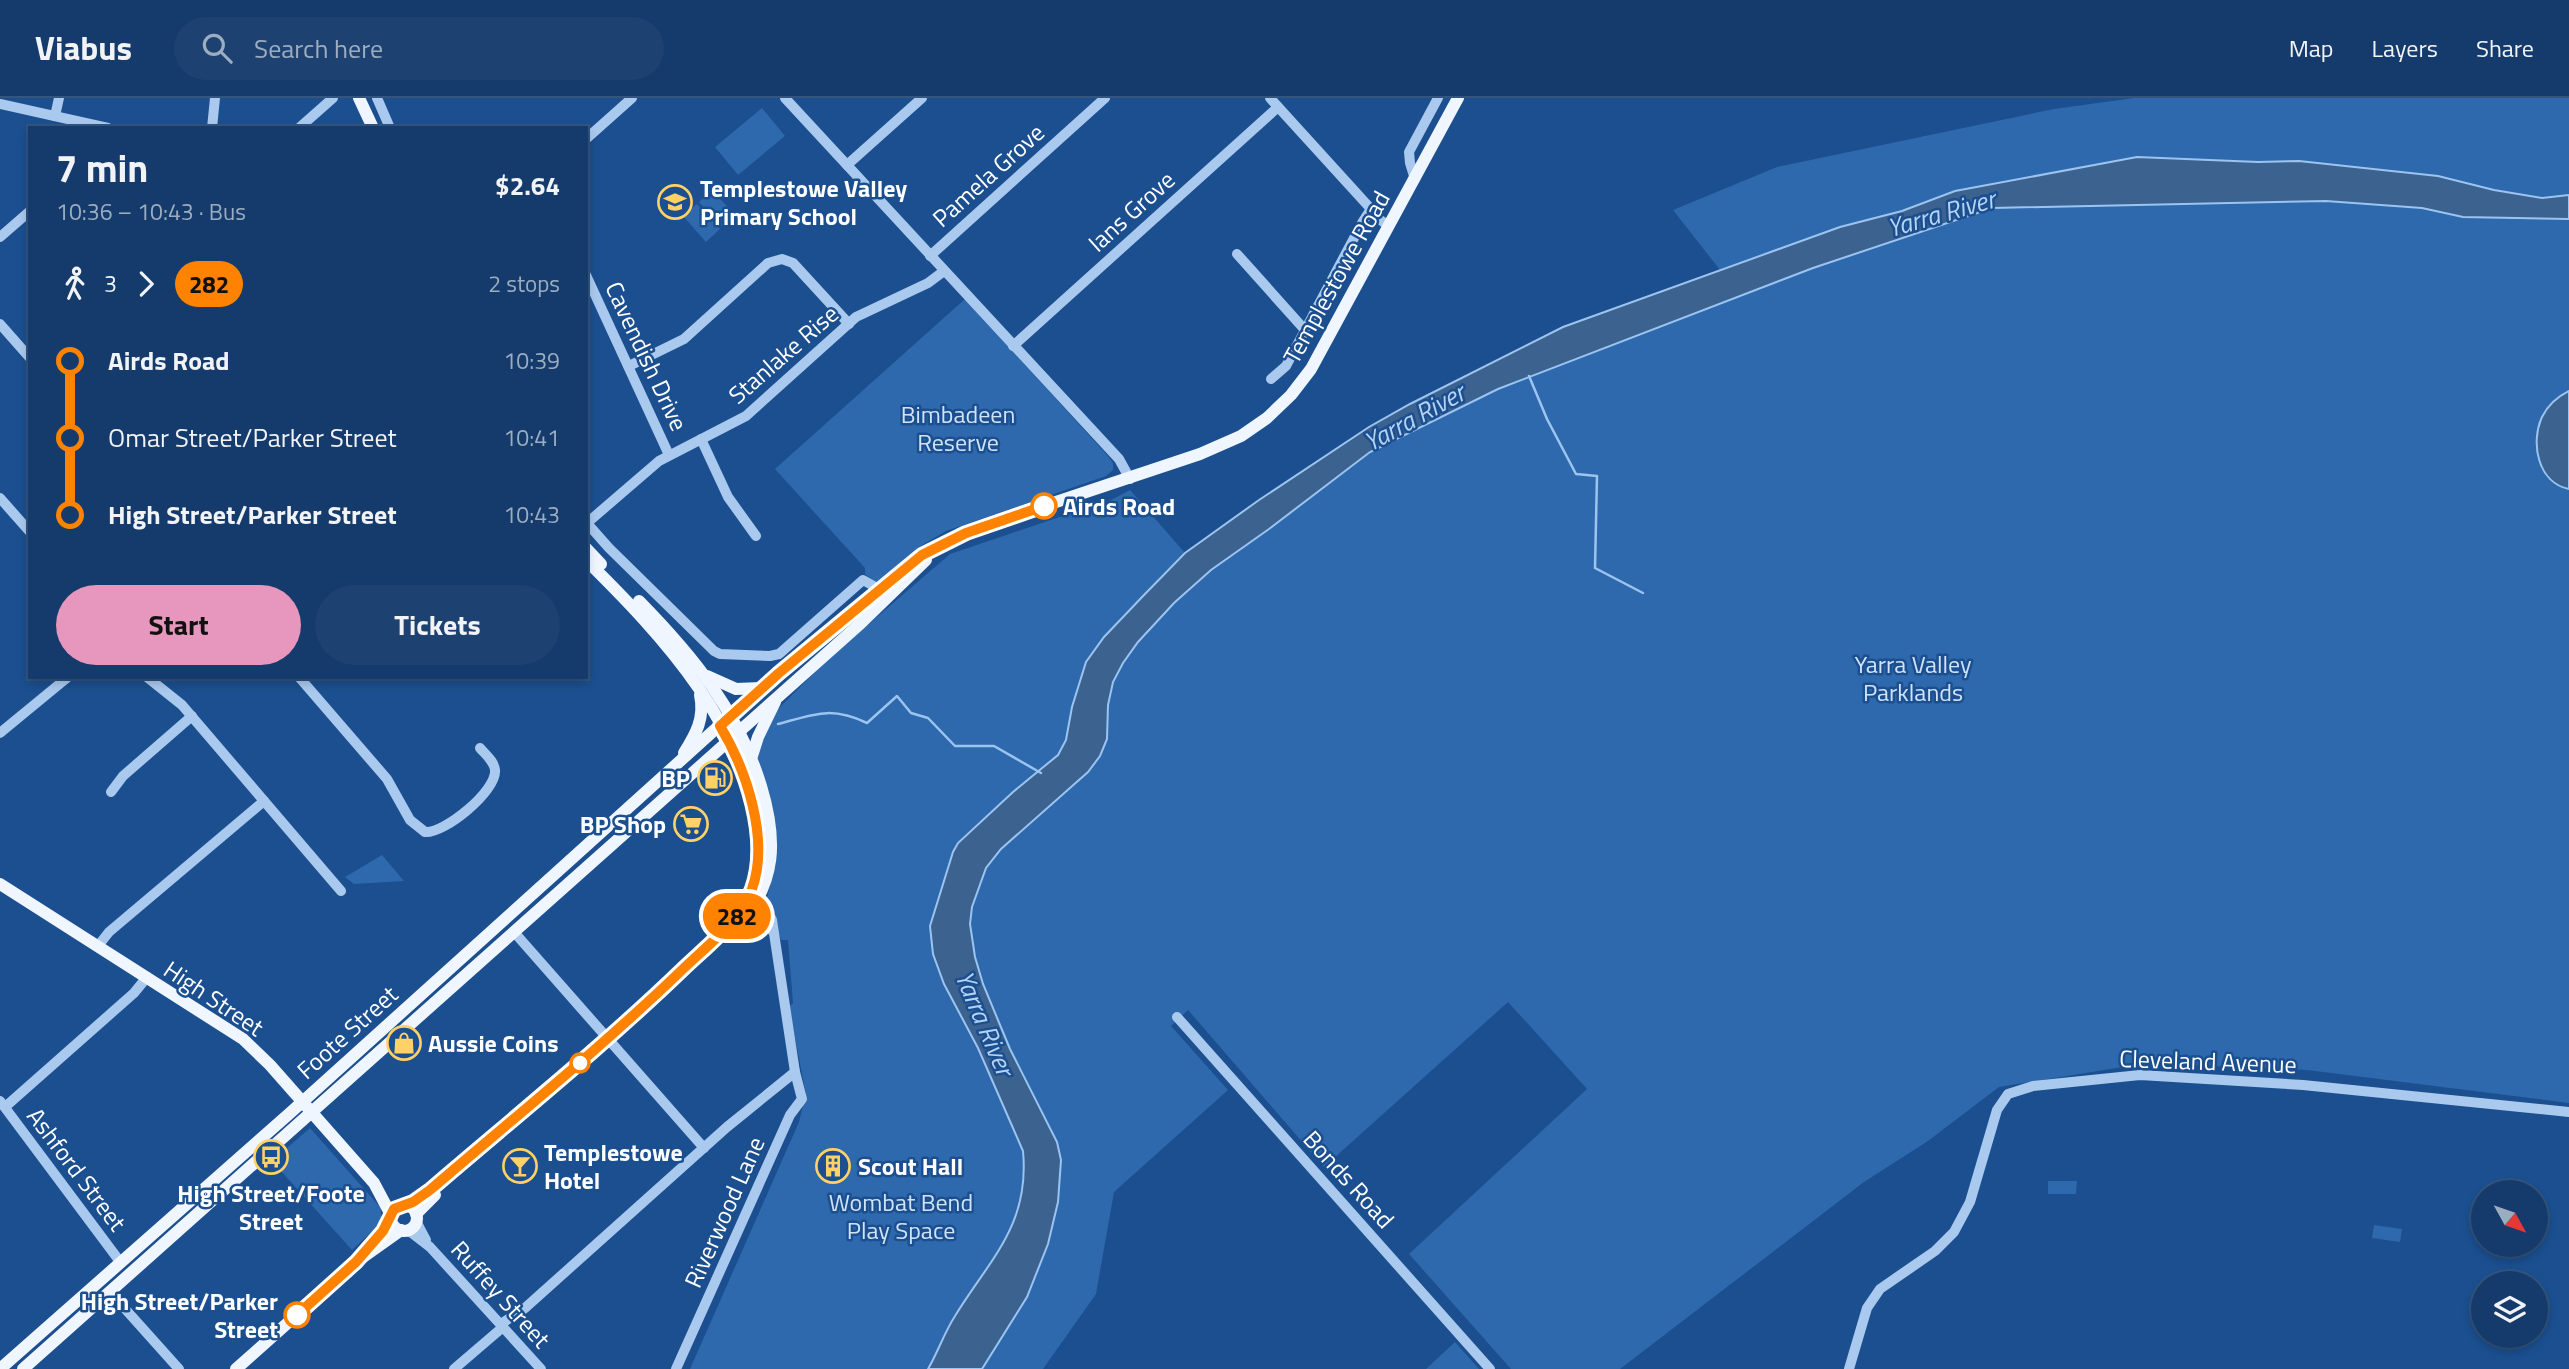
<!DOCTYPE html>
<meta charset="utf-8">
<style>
body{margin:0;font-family:"Titillium Web",sans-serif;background:#1d4271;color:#f1f3f6;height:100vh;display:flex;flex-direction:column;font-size:26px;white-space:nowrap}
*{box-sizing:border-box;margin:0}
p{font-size:23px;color:#9dadc1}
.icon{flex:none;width:38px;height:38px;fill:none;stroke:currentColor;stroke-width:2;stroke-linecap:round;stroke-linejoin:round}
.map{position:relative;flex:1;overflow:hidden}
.drawer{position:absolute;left:28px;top:28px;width:560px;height:553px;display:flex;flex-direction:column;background:#143b6b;border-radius:0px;box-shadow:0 4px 10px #0003,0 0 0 2px #33557e}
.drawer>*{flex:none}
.badge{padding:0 14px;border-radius:23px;font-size:24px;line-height:46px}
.needle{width:46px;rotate:130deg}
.controls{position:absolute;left:2471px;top:1082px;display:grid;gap:14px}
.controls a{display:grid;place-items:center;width:77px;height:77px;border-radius:50%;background:#143b6b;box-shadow:0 4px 10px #0003,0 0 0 2px #33557e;font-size:35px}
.map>.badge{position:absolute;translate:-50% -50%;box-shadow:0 0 0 4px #fff}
.legs{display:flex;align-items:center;gap:10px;height:77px;padding:0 28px;font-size:23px}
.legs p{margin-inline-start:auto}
.headline{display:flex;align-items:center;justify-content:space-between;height:119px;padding:0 28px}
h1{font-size:38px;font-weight:700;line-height:52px}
.button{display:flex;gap:14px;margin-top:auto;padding:14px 28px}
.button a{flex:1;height:80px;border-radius:42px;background:#e797bd;color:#111;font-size:28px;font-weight:700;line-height:80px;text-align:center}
.button a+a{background:#1d4271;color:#f1f3f6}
ul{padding:0 28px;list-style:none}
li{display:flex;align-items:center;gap:24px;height:77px;font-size:26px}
li i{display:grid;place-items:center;width:10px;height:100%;margin:0 9px;background:currentColor}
li i::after{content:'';width:18px;height:18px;margin:-9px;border:5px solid;border-radius:50%;background:#143b6b}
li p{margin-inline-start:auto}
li:first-child i{background:linear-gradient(#0000 50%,currentColor 0)}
li:last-child i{background:linear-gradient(currentColor 50%,#0000 0)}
header{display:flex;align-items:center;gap:42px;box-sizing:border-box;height:98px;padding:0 35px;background:#143b6b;border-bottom:2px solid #33557e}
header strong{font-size:33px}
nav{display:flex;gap:38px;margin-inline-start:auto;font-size:24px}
.search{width:490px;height:63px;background:#1d4271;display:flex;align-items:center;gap:18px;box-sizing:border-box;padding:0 24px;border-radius:38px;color:#9dadc1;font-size:26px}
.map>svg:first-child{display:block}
.green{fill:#2e69ad}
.water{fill:#3c6290;stroke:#9cc4f0;stroke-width:2}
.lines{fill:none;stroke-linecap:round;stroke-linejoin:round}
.stream{stroke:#9cc4f0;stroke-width:2.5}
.minor{stroke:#a9c9ee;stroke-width:10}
.major{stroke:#f0f6ff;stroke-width:12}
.line-1-casing{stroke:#fff;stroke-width:16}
.line-1{stroke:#ff8200;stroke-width:10}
.stop-1-dot{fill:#fff;stroke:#ff8200;stroke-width:3.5}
.labels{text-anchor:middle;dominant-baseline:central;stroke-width:5;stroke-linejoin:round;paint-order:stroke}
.street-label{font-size:24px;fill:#fff;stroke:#1b4f8f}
.poi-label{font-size:24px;font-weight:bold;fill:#fff;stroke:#1b4f8f;text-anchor:start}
.park-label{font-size:24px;fill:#cfe3fa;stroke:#1b4f8f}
.stop-label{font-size:24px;font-weight:bold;fill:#fff;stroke:#1b4f8f;text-anchor:start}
.water-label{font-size:26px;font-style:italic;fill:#b5d3f5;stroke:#1b4f8f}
</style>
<header>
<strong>Viabus</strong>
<div class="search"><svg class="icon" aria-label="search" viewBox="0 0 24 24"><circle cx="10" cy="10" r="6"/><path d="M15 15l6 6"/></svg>Search here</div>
<nav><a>Map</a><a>Layers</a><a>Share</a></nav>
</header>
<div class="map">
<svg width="2569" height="1271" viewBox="0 0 2569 1271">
<rect width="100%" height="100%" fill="#1b4f8f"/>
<g class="green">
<path d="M2134,0H2569V97L2542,100L2494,92L2438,78L2300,63L2258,64L1955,93L1902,113L1840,129L1720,172L1673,112L1777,69L2054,11Z"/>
<path d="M762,10L785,38L738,77L715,49Z"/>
<path d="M712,92L735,117L721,129L699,104Z"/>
<path d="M2326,103L2422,110L2463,119L2569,121V1005L2307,972L2147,965L1999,989L1928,1043L1864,1084L1620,1271H1511L1409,1156L1587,991L1508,904L1324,1069L1188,912L1171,928L1228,992L1114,1094L1096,1196L1043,1271H982L1027,1199L1048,1146L1058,1104L1061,1062L1057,1044L1010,951L983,886L975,859L970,826L972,809L986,770L1001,751L1034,721L1107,641L1108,607L1113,584L1123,565L1138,544L1174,505L1211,472L1269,431L1370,354L1498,291L1813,170L1992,110Z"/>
<path d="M697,106L720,131L706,144L683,118Z"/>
<path d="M965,201L1108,358L1113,365V372L1106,378L946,433L919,449L888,479L875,484L865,476V470L775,371Z"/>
<path d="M1130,392L1185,455L1120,521L1086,564L1072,609L1066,642L1058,657L1013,694L958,745L949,767L944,886L978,950L1023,1054C1030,1128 990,1161 955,1218C944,1235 938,1254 928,1271H690L799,1024L806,996L789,909L793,905L788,842H781L766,803L772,780L757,659V654L778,611L827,562L950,456L1113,401Z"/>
<path d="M382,757L404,783L354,786L345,779Z"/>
<path d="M310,1030L381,1110V1125L352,1152L272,1063Z"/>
<path d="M2048,1083H2077L2076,1096H2048Z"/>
<path d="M2374,1127L2402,1131L2400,1144L2372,1140Z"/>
<path d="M1455,1244L1479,1271H1426Z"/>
</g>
<g class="water">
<path d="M2137,59L2258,64L2299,63L2438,78L2494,92L2542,100L2569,97V121L2463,119L2422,110L2326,103L1992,110L1813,170L1498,291L1370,354L1269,431L1211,472L1174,505L1138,544L1123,565L1113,584L1108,607L1107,641L1100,658L1088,674L1001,751L986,770L972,809L970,826L975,859L983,886L1010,951L1057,1044L1061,1062L1058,1104L1048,1146L1027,1199L982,1271H928C938,1254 944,1235 955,1218C990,1161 1030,1127 1023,1053L978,950L944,886L933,856L930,828L953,754L958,745L1013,694L1058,657L1066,642L1072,609L1086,564L1104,539L1144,497L1185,455L1259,402L1369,329L1410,306L1563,229L1840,129L1902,113L1955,93Z"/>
<path d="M2569,293V391C2538,385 2530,345 2542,319C2548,307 2557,299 2569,293Z"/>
</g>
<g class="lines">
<g class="stream">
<path d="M1529,278L1547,321L1576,376L1597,378L1595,470L1643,495"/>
<path d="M778,626C815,616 831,608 867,625L897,598L911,615L928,620L955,648H994L1041,675"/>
</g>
<g class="minor">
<path d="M377,0L390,30"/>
<path d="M785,0L1119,361L1130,381"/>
<path d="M1270,0L1371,111L1376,119L1389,128"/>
<path d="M0,6L108,30"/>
<path d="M55,18L59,0"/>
<path d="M212,30L215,0"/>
<path d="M299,30L333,0"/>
<path d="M586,41L632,0"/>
<path d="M847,67L922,0"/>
<path d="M1415,81L1410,65L1409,54L1438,0"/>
<path d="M0,139L30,113"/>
<path d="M1237,156L1305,232"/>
<path d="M930,158L1105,0"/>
<path d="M586,177L669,357"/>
<path d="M0,226L30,260"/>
<path d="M1013,248L1278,9"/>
<path d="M629,268L684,241L768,165L782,161L793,165L849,226"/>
<path d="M1271,281L1286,268L1362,125L1371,111"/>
<path d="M701,341L728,399L756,438"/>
<path d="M0,400L30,434"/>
<path d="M586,424L609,450L714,553L720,556L770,558L779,556L863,482L879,491"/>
<path d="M587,425L659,363L746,318L856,219L928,185L944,173"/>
<path d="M147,579L182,607L341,793"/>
<path d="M299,579L387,681L410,722L425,734C444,736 497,693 495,672C494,663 485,656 480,650"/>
<path d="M0,635L68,579"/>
<path d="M111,694L123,678L192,618"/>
<path d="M753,811L765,822L771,832"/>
<path d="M514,834L704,1050"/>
<path d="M98,848L109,834L264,703"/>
<path d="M1177,919L1490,1271"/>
<path d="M0,1003L121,1165"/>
<path d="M5,1009L134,895L147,879"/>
<path d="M416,1123L426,1142"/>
<path d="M408,1132L430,1149L541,1271"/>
<path d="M110,1194L179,1271"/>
<path d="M501,1226L525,1210L727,1029L795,974"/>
<path d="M454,1271L503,1229"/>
<path d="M676,1271L790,1017L802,1001L795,974L772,822L767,813L756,806"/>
<path d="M1849,1271L1867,1210L1880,1191L1935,1153L1954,1134L1970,1104L1997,1012L2008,996L2033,988L2140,977L2303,987L2569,1014"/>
</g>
<g class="major">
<path d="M359,0L373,30"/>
<path d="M586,450L601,466"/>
<path d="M639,503C693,558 738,613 761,688C777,741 777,784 739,827"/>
<path d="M707,578L736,591L761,590"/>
<path d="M684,655C696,636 705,620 700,597"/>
<path d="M752,658L758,639L775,604"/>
<path d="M0,786L243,941L270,967L374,1085L391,1117"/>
<path d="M406,1107C431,1096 452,1073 472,1056C512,1023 551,990 589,956C626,924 663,891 698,856C714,841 734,826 745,806C756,787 757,766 757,745C752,632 662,537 586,462"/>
<circle cx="404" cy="1120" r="13"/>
<path d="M416,1116L435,1097"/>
<path d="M0,1271L290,1015L761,590L913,463L956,439L978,430L1200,356L1241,338L1267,320L1291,297L1311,271L1458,0"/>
<path d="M23,1271L861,525L926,462"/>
<path d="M236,1271L356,1164L401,1132"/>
</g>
</g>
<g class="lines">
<g class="line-1-casing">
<path id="line-1" d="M297,1217L356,1164L383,1133L394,1111L413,1104L430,1092C515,1019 602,949 683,871C708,847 739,824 752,791C770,741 746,671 720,628L779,575L922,457L966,435L1044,408"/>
</g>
<use href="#line-1" class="line-1"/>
</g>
<defs>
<g id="school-ring" transform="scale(1.75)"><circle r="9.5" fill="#1b4f8f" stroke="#ffd166" stroke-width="1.5"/><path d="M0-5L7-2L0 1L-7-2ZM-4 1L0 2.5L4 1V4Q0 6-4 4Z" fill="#ffd166"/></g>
<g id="fuel-ring" transform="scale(1.75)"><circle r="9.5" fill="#1b4f8f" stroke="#ffd166" stroke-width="1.5"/><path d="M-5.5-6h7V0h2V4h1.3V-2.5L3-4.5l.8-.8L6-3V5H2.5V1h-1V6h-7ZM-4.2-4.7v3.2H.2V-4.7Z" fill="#ffd166"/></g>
<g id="supermarket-ring" transform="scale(1.75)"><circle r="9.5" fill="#1b4f8f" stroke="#ffd166" stroke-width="1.5"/><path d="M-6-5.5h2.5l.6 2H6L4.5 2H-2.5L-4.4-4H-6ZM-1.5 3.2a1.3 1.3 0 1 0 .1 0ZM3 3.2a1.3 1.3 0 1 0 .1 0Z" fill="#ffd166"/></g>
<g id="shop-ring" transform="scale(1.75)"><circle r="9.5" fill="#1b4f8f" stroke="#ffd166" stroke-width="1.5"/><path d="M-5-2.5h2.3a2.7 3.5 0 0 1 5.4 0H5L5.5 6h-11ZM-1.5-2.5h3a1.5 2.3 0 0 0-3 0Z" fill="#ffd166"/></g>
<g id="bus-ring" transform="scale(1.75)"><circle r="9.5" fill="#1b4f8f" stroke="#ffd166" stroke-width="1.5"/><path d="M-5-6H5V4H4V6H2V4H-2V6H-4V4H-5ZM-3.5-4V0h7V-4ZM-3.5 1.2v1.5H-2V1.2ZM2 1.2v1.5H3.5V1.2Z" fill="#ffd166"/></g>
<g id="bar-ring" transform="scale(1.75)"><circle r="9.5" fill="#1b4f8f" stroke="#ffd166" stroke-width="1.5"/><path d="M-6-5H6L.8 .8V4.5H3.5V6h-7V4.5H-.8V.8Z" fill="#ffd166"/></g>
<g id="building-ring" transform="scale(1.75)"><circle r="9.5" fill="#1b4f8f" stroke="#ffd166" stroke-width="1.5"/><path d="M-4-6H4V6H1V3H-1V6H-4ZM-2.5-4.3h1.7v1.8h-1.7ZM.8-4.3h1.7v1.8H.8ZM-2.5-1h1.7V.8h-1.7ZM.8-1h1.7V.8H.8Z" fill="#ffd166"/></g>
</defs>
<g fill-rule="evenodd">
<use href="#school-ring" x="675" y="104"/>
<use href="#fuel-ring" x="715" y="680"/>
<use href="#supermarket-ring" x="691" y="726"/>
<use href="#shop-ring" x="404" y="945"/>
<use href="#bus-ring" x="271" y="1059"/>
<use href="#bar-ring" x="520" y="1068"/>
<use href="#building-ring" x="833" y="1068"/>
</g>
<g class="stop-1-dot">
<circle cx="1044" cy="408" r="12"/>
<circle cx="580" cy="965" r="9"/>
<circle cx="297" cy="1217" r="12"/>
</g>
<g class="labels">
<g class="street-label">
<text transform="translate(988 77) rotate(-42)">Pamela Grove</text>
<text transform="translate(1131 113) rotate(-42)">Ians Grove</text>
<text transform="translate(1336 179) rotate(-61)">Templestowe Road</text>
<text transform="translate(783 256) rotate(-41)">Stanlake Rise</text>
<text transform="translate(647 258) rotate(65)">Cavendish Drive</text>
<text transform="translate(214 900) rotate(34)">High Street</text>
<text transform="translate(347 934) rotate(-42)">Foote Street</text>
<text transform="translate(2208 963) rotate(2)">Cleveland Avenue</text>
<text transform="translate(77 1071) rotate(53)">Ashford Street</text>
<text transform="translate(1349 1081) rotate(48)">Bonds Road</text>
<text transform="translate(724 1114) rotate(-66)">Riverwood Lane</text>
<text transform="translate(501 1196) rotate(48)">Ruffey Street</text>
</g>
<g class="poi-label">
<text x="700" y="90">Templestowe Valley<tspan x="700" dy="28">Primary School</tspan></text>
<text x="690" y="680" text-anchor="end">BP</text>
<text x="666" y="726" text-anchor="end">BP Shop</text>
<text x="428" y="945">Aussie Coins</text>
<text x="544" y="1054">Templestowe<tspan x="544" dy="28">Hotel</tspan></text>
<text x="858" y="1068">Scout Hall</text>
<text x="271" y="1095" text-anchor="middle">High Street/Foote<tspan x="271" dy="28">Street</tspan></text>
</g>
<g class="park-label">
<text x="958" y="316">Bimbadeen<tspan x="958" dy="28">Reserve</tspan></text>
<text x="1913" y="566">Yarra Valley<tspan x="1913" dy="28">Parklands</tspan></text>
<text x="901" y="1104">Wombat Bend<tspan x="901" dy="28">Play Space</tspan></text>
</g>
<g class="stop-label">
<text x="1063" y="408">Airds Road</text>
<text x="278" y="1203" text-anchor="end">High Street/Parker<tspan x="278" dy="28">Street</tspan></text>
</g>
<g class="water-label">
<text transform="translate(1941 115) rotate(-16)">Yarra River</text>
<text transform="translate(1414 319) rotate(-29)">Yarra River</text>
<text transform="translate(985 925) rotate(67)">Yarra River</text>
</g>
</g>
</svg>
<div class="controls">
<a><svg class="needle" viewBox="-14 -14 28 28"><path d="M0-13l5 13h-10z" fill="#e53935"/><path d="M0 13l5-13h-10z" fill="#9dadc1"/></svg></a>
<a><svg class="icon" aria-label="layers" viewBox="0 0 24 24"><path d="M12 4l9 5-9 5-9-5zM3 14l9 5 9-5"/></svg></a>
</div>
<b class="badge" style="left:737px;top:818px;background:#ff8200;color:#111">282</b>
<section class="drawer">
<div class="headline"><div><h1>7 min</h1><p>10:36 – 10:43 · Bus</p></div><b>$2.64</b></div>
<div class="legs"><svg class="icon" aria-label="walk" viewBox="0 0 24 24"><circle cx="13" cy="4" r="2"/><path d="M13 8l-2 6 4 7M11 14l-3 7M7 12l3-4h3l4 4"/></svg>3<svg class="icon" aria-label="forward" viewBox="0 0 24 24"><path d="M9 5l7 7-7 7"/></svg><b class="badge" style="background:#ff8200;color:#111">282</b><p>2 stops</p></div>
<ul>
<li><i style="color:#ff8200"></i><b>Airds Road</b><p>10:39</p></li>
<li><i style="color:#ff8200"></i><span>Omar Street/Parker Street</span><p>10:41</p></li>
<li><i style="color:#ff8200"></i><b>High Street/Parker Street</b><p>10:43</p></li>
</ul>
<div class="button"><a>Start</a><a>Tickets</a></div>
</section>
</div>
